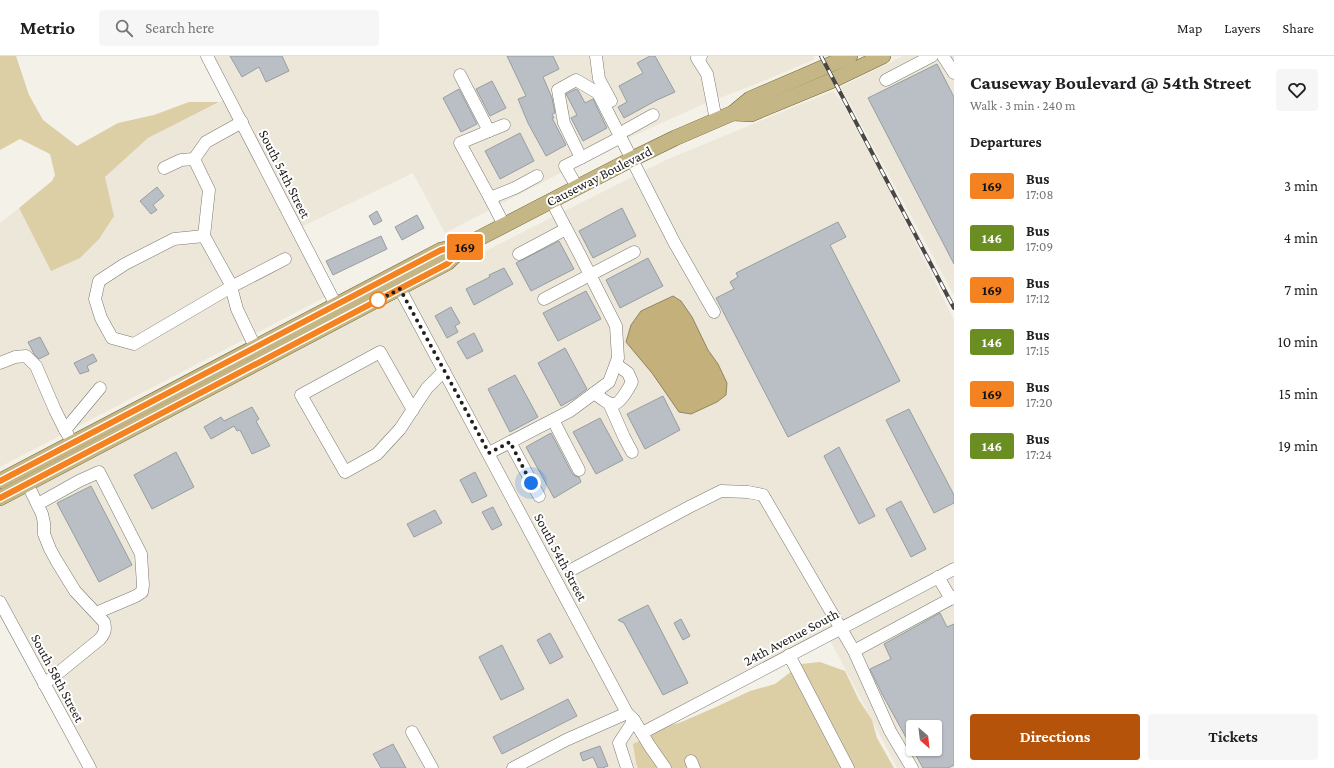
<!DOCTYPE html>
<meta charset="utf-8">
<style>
body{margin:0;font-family:"Crimson Pro",serif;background:#f6f6f6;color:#202124;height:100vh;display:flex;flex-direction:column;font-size:15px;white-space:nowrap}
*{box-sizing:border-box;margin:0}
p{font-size:13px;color:#757577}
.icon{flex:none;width:22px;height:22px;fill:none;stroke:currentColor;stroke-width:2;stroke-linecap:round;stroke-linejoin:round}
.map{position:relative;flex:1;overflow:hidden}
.details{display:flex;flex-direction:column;background:#fff;width:380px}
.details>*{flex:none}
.badge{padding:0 8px;border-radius:3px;font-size:14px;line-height:26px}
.needle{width:26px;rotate:152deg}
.buttons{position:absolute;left:906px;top:664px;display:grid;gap:8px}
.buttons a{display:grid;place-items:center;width:36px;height:36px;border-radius:4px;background:#fff;box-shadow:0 1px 3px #0004;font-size:20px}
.you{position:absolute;width:20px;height:20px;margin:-10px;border:3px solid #fff;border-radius:50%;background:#1a73e8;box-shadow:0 0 0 6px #1a73e833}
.map>.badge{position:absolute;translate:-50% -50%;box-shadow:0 0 0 2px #fff}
h2{padding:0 16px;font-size:15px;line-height:36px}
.round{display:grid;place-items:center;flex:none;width:42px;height:42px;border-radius:4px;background:#f6f6f6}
.headline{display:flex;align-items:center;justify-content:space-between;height:68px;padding:0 16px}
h1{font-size:19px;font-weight:700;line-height:30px}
.cta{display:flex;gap:8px;margin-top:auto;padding:8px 16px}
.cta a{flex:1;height:46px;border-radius:4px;background:#b45309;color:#fff;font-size:16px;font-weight:700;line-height:46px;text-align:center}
.cta a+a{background:#f6f6f6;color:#202124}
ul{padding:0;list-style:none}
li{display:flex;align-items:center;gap:12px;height:52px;padding:0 16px}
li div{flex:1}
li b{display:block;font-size:15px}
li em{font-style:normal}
li .badge{min-width:44px;font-weight:700;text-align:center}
header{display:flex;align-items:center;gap:24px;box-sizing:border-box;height:56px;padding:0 20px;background:#fff;border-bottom:1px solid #e0e0e0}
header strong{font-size:19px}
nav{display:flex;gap:22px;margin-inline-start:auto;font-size:14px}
.search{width:280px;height:36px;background:#f6f6f6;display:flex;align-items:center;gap:10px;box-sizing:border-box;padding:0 14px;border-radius:4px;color:#757577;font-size:15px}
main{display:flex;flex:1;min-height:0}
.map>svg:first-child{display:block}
.built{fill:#ece7d8;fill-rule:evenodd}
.green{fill:#dccea5}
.water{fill:#c3b07a;stroke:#92855e}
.building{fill:#b9bfc5;stroke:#979da2;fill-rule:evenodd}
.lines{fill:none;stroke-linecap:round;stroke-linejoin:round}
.minor-casing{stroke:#7b7972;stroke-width:13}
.major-casing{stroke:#72622d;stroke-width:16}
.minor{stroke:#fff;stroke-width:12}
.major{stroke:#c5b686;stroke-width:15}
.rail-casing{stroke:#484743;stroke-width:4}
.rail{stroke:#fff;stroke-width:2.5;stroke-dasharray:8;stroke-linecap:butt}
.line-casing{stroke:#fff;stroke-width:9}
.line{stroke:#f58220;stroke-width:6}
.walk{stroke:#21201d;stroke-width:4;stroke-dasharray:0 7.2}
.stop-dot{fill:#fff;stroke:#f58220;stroke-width:2}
.labels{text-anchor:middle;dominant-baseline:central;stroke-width:4;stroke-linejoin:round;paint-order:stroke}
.street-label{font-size:14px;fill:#21201d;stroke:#fff}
</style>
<header>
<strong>Metrio</strong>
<div class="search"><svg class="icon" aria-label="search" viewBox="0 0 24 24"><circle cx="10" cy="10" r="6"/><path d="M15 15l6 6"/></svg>Search here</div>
<nav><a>Map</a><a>Layers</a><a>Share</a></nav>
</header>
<main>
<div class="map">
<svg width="954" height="712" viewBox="0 0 954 712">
<rect width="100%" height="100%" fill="#f4f1e9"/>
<g class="built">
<path d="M212,0H813L815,3L756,28L699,50L620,86L445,177L413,117L301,171Z"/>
<path d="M903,0H954V239L841,31Z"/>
<path d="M833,35L841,45L879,113L954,264V511L646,672L631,656L406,235L668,103Z"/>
<path d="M224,44L327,240L0,411V167L19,152L51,215L114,160L105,121L148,82Z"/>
<path d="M397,231L621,653L506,712H94L0,536V443Z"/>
<path d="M954,516V712H897L829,582ZM913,671H935V693H913Z"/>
<path d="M627,660L669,712H524Z"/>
</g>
<g class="green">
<path d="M0,0H16L29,39L43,64L77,90L118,67L154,59L189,46H219L148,82L105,121L114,160L99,183L80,202L51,215L19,152L52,125L55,119L50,98L20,83L0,94Z"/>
<path d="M820,606L845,615L859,644L872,664L877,682L894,712H638L636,707L633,688L646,682L666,670L679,667L716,651L750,635L775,628L801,608Z"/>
</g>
<path class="water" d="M673,240L681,245L692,261L708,294L718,308L727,327L726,339L717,346L691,358L679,356L652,317L626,286L631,269L641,255Z"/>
<g class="building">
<path d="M230,0H282L289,15L266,26L259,11L242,21Z"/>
<path d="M507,0H553L559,13L543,21L552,42L555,57L552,58L554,62H552L566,89L546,100L528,67L518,43L526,40Z"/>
<path d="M650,0H655L675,36L657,44L624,62L618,51L627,46L619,30L643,17L637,7Z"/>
<path d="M937,8L954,41V208L868,42Z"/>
<path d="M492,25L506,52L490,60L476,33Z"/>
<path d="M459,33L477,68L461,76L443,42Z"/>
<path d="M576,33L578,34L585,47L593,43L607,72L583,85L571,62L577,59L566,38Z"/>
<path d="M520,77L534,105L500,123L485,95Z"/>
<path d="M157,131L164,140L153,149L157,154L151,158L140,145Z"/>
<path d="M622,152L636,180L593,202L579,175Z"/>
<path d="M377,155L382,165L374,169L369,160Z"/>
<path d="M417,159L424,172L402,184L395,171Z"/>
<path d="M838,166L846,181L830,189L900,325L788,381L716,242L734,233L730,226L738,221L736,217Z"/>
<path d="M381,180L387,193L333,219L326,205Z"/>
<path d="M559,185L574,213L531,235L516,207Z"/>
<path d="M648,202L663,230L620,252L606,224Z"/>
<path d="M504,212L513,228L474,249L466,233L490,221L489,219Z"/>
<path d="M586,235L601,263L558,285L543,257Z"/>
<path d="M451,251L460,267L455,270L458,276L447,282L435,260Z"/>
<path d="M474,277L483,295L467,303L457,286Z"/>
<path d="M40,281L49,298L39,303L34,298L28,286Z"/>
<path d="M565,292L587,333L575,342L561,350L538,307Z"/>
<path d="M93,298L97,305L87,310L89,315L80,318L74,307Z"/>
<path d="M515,319L538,361L510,376L488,333Z"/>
<path d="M663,340L680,374L645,393L627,358Z"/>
<path d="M252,351L259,363L256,365L270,390L252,398L240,374L237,375L234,370L211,383L204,371L221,361L224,365Z"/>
<path d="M909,353L954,439V447L934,457L886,364Z"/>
<path d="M600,362L623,404L596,418L573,376Z"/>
<path d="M551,377L572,417L575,420L579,421L581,426L554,442L526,391Z"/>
<path d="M839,391L875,460L859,468L824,400Z"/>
<path d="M176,396L194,431L152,453L134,419Z"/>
<path d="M475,416L487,440L472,447L460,424Z"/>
<path d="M91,430L132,509L99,526L57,447Z"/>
<path d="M901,445L926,493L911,501L886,453Z"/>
<path d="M493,451L502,469L492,474L482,456Z"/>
<path d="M435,454L442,467L414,481L407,468Z"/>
<path d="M648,549L688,627L663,639L624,567L618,564Z"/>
<path d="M940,557L947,571L954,568V709L948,712H923L882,638L870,613L891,603L884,588ZM913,671H935V693H913Z"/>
<path d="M681,563L690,580L683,584L674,567Z"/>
<path d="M550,577L563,601L550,608L537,584Z"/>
<path d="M502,589L524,633L501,644L479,601Z"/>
<path d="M568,643L577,660L502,698L493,681Z"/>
<path d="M393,688L406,712H381L373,698Z"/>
<path d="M600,690L608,710L602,712H598L593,701L583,705L580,697Z"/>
</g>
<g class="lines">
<g class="minor-casing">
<g id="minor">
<path d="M207,0L336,249"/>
<path d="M596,0L599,23L611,45"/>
<path d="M701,0L697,2L707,18L716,64"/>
<path d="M943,0L954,17"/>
<path d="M460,19L489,75L460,87L490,142"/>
<path d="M886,24L932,0"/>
<path d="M242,66L206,86L194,103L209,134L204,180L230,227L237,253L255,291"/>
<path d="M626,74L653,59"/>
<path d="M489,75L504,69"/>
<path d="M581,102L621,81"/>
<path d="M164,112L181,104L194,103"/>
<path d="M577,131L565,110L581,102L564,67L558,34L576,24L598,37L674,186L714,256"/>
<path d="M504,169L490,142L515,132L537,120"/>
<path d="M204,180L174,183L125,208L99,225L95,243L101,262L112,282L134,288L231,231L285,203"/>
<path d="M519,198L566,173"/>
<path d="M400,233L627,657L634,664L649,689L665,712"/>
<path d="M544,243L634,196"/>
<path d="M0,307L15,301L26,300L36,310L55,354L65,374"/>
<path d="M594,337C599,340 608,349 614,348C621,347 629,331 632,326L628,317L616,308"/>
<path d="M609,347L624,381L632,396"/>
<path d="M413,354L380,296L301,339L345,416L377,398L400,373L427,332L444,315"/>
<path d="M553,364L579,414"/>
<path d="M68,379L65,374L100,332"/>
<path d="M510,386L539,440"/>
<path d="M489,397L570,355L609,326L618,302L616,270L580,199L551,144"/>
<path d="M27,427L42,458L44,467V478L50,493L56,504L75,535L104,566C106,573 105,577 100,583L57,618L44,628"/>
<path d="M38,448L79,425L99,416L141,498L143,529L142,536L136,540L96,557"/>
<path d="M573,513L691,450L721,435L748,436L763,439L854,595"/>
<path d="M938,521L951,543"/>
<path d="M0,546L90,712"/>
<path d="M789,599L848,712"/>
<path d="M412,676L432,712"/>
<path d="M642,677L954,513"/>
<path d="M691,705L694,712"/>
<path d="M513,712L566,684L627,657"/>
<path d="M627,712L619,687L634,664"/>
<path d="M912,712L890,675L854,595L954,541"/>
</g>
</g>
<g class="major-casing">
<g id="major">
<path d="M733,57L751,58L833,24L883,0"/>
<path d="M0,425L441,194L468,188L632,103L675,82L733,57L750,43L850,0"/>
<path d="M0,442L447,207L467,189"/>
</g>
</g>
<use href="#minor" class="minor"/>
<use href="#major" class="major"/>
<g class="rail-casing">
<path id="rail" d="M821,0L954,252"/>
</g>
<use href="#rail" class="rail"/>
</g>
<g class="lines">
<g class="line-casing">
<path id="line" d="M0,425L441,194L468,188L447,208L0,442"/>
</g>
<use href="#line" class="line"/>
<path class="walk" d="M378,244L373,247L400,233L489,397L510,386L531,427"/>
</g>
<circle class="stop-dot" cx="378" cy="244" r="8"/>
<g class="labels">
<g class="street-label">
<text transform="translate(285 118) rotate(63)">South 54th Street</text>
<text transform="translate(599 120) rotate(-27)">Causeway Boulevard</text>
<text transform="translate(561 501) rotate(62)">South 54th Street</text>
<text transform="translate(791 581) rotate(-28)">24th Avenue South</text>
<text transform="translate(58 622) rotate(62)">South 58th Street</text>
</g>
</g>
</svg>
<div class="buttons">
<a><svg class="needle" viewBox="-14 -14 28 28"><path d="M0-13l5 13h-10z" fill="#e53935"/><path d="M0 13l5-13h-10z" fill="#757577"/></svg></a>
</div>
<div class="you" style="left:531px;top:427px"></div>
<b class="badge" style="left:465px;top:191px;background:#f58220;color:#111">169</b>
</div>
<section class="details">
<div class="headline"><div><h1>Causeway Boulevard @ 54th Street</h1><p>Walk · 3 min · 240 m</p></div><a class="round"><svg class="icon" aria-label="heart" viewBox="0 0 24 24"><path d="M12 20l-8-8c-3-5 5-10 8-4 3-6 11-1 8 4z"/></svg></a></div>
<h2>Departures</h2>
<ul>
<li><span class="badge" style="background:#f58220;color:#111">169</span><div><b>Bus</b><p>17:08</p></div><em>3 min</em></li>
<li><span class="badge" style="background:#6b8e23;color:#fff">146</span><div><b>Bus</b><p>17:09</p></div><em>4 min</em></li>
<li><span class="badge" style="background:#f58220;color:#111">169</span><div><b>Bus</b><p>17:12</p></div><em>7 min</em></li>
<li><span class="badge" style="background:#6b8e23;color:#fff">146</span><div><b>Bus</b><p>17:15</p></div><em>10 min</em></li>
<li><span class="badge" style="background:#f58220;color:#111">169</span><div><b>Bus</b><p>17:20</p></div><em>15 min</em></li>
<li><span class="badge" style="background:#6b8e23;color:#fff">146</span><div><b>Bus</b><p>17:24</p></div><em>19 min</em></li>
</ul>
<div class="cta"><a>Directions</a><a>Tickets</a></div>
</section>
</main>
